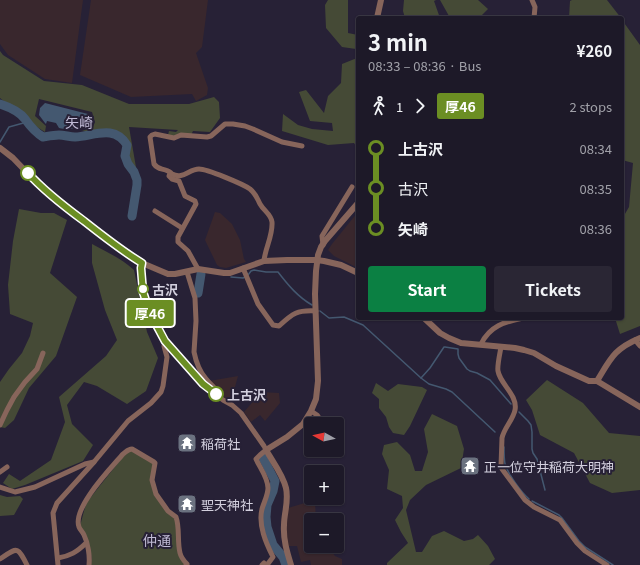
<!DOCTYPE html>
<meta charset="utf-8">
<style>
body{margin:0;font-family:Georgia,"Noto Sans JP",serif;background:#2a2634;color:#f1f3f6;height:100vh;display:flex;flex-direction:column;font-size:15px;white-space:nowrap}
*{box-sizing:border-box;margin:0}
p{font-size:13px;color:#a0a0a8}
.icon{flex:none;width:22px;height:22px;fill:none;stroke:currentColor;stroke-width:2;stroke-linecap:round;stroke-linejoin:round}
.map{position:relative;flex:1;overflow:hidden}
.details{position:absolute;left:356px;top:16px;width:268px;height:304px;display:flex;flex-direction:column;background:#1d1928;border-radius:4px;box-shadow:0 1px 3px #0004,0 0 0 1px #3b3845}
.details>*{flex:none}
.badge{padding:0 8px;border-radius:3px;font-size:14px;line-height:26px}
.needle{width:26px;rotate:278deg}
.fabs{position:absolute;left:304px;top:417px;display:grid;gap:8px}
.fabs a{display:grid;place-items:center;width:40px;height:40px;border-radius:4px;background:#1d1928;box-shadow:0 1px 3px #0004,0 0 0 1px #3b3845;font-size:20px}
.map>.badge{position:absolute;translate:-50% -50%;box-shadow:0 0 0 2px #fff}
.legs{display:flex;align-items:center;gap:6px;height:44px;padding:0 12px;font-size:13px}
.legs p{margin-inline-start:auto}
.overview{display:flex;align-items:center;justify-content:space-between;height:68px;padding:0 12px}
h1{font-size:22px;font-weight:700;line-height:30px}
.button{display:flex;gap:8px;margin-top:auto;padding:8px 12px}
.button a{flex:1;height:46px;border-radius:4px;background:#0b8043;color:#fff;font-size:16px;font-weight:700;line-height:46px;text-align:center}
.button a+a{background:#2a2634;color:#f1f3f6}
ul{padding:0 12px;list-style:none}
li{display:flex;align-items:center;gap:14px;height:40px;font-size:15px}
li i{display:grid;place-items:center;width:6px;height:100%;margin:0 5px;background:currentColor}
li i::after{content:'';width:10px;height:10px;margin:-5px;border:3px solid;border-radius:50%;background:#1d1928}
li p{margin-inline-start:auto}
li:first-child i{background:linear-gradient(#0000 50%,currentColor 0)}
li:last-child i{background:linear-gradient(currentColor 50%,#0000 0)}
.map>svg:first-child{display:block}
.industrial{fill:#39272d}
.green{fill:#454a36}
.water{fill:#445870}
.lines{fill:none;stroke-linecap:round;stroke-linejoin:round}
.stream{stroke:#445870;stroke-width:1.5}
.river{stroke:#445870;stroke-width:9}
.minor{stroke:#87655b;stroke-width:5}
.tertiary{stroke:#87655b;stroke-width:6}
.line-1-casing{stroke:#fff;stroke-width:9}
.line-1{stroke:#6b8e23;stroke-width:6}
.stop-1-dot{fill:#fff;stroke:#6b8e23;stroke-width:2}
.labels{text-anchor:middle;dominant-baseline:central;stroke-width:4;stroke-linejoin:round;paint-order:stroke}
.stop-label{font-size:13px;font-weight:bold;fill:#d3d0de;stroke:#272136;text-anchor:start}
.poi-label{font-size:13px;fill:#d3d0de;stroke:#272136;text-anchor:start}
.neighbourhood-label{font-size:14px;fill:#c0bad5;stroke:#272136}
</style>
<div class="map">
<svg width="640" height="565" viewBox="0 0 640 565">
<rect width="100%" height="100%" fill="#272136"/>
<g class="industrial">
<path d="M0,0H83L72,83L45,79L8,55L0,44Z"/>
<path d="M91,0H208L202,47L196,53L208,88L207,95L196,101L192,94L131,97L80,75Z"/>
<path d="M215,212L220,213L232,224L240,240L244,259L246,262L226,268L220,267L217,265L205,240Z"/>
<path d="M358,212V268L334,256L328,250L332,244Z"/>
<path d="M238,376L231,402L224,397L209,381Z"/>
<path d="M261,392L279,393L280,403L265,421L260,415L251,422L244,412Z"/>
<path d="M308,502H315L316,520H311V546H322L324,549L331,551L335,556L342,559V565H311L310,560L301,562L297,546H288L286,536L288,508Z"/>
</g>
<g class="green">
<path d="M328,0H348V33L358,35V149L354,143L328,145L282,131L283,114L298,125L312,129L333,131L332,123L310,121L299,92L306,90L324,113L328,96L341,83L342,64L357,58L356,49L342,47L326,28L325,5Z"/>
<path d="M404,0H436L434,1L440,18H405L403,11Z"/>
<path d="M440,0H478L488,9L479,18H451L449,16Z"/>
<path d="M572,0H607L621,18H569L570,1Z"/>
<path d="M622,20L640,45V326L620,334L615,318H622V219L629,207L633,163L622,160Z"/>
<path d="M0,51L3,55L44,81L82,85L129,104H189L214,97L219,102L220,118L210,132L193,131L191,135L175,136L168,135L169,131L176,132L178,130L129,127L137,173L133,175L119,135L105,132H91L82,131L93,127L95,122L92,112L39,99L35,116L46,126L45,132L32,124L0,98Z"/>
<path d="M19,209L41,213H54L67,220L50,273L77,297L56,356L29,388L14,420L5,428L0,427V382L9,369L22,353L30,336L33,323L10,314L8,285L13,241Z"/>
<path d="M92,244C107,252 122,259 134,270L147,332L158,358L146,391L127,404L97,386L84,382L67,405L72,424L93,445L83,461L25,485L12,489L3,483L9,474L20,481L51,460L65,422L59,397L106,356L117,340L105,310L92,263Z"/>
<path d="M547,380L583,403L609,433L640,436V490L612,493L590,483L574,453L540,435L532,410L526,400Z"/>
<path d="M376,383L388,391L398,384L422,387L427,390L410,426L404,435L393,433L389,427L386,417L379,408V399L372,393Z"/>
<path d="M432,414L457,426L464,449L461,468L426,485L410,500L406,510L416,552H422L432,536L444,531L464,541L473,539L478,535L488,546L495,559L489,565H387V563L408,543L401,532L395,520L403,508L402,496L387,489L389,470L382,454L384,445L397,442L410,455L415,471H422L428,452L424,429Z"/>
<path d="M129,451H133L153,463L154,494L176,519L184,565H91C93,551 88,538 80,526L84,511L87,502L126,453Z"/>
<path d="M0,495L7,497L20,496L23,499L14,515L0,516Z"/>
</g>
<path class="water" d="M45,103L88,114L90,118L88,123C77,127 71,131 59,128L56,123L47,121L46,124L45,123L39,115L40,108Z"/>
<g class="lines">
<g class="stream">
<path d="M0,142L9,127L27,122"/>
<path d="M248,275L251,271L254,270L266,272H278C288,285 298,297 312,305"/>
<path d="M231,277L243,278L245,277"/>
<path d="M320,311L329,318L344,317L363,325L421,378L429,384L446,389L452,392L495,432"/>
<path d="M421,378L430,368L444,347H445L458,349V354L459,358L467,369L470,371L477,373L490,380L511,404"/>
<path d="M519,412L528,421L531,425L532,432V449L533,453L537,459L545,490"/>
<path d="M504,447C504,452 504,458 505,464C508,474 521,492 529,499"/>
<path d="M532,501L559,515L562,518L579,541L585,547L613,565"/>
</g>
<g class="river">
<path d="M0,104C9,107 19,111 25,119C30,126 36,133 43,137C49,136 54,135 59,135C64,135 70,137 75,137C94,136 114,124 127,145L125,156L128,164L134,172L137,180V185L132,216"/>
<path d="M198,293L201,274"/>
<path d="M263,458L275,481L273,491L267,505L266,517L267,527L273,545L283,557L286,565"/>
</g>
<g class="minor">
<path d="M532,0L535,7L534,18"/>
<path d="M170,173L169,176L172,179L179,181L185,196L195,201L196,204L178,237V242L188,251L198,269"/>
<path d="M155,211L182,228"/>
<path d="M323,245L322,236L352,187"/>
<path d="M264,261C265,248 273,236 272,222C271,214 264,211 260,204C257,198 256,194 250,189C243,184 207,169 199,169C189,169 183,180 172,174C171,173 169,171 168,171C162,168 158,170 154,164L150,137L152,135L155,134L174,138L181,135L207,137L211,136L225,124H233L245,126L253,129L282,142L302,146"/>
<path d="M142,263L141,268L143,292L150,313L165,341L203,385L223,400L232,405L241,413L264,446L266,450L260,455L256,459C260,468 268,478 268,488C268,495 264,502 262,509C258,525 266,543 273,557L267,565"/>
<path d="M243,268L258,304L273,325L279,326C293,313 297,310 316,311"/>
<path d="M187,272L195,298L196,321L194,352C196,362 200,372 206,379C211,385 216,387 217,395"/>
<path d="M635,340L640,346"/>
<path d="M481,344C490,326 504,322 523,318"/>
<path d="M501,347C500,353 497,366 498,371C500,384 518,395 515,410C513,420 504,428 502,438L501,466L502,469L525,500L534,507L560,520L577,543L585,551L607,565"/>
<path d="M311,411L317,415L323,424"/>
<path d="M0,425L7,410L14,397L25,382L37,369L43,353"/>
<path d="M0,472L7,467"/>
<path d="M0,487L15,492L35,487L85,464L94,462"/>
<path d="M58,558C70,556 77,552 86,543"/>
<path d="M0,559C17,548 17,545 27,565"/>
<path d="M58,565L53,513L57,503L94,462L128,421L151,403L161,392L163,386L167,357L164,346L165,341"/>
<path d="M89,565C90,556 88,543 84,535C83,532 80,530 79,527C72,508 111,468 123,454C126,452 128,449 132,449L154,462L155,463L152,480L156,494L168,511L176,517C180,528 177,541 180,553C181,557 184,561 187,564L186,565"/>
<path d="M262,565L264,563"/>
</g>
<g class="tertiary">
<path d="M377,18L381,0"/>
<path d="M0,148L13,158L35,181L72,212L124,252L142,263L168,274H175L198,269L224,273H230L264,261L287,260H316L324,261L341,265L358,273"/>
<path d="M424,318L440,333L449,338L461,343L515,348L524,350L534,353L556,366L589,381H597L640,407"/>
<path d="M597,381C611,358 614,349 640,338"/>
<path d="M291,565C287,552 283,539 284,525C284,513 289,501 286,488C283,475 273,462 266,450L287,437L303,424L311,411L316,399L318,381L315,294L316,271L318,255L321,247L325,241L358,203"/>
</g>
</g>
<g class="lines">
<g class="line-1-casing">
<path id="line-1" d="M28,173C44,191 65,207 84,221C103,236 122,251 142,263L141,268L143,292L150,313L165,341L203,384L216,394"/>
</g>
<use href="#line-1" class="line-1"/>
</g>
<defs>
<g id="temple-square" transform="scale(1)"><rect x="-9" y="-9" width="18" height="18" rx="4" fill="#6b7280" stroke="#272136"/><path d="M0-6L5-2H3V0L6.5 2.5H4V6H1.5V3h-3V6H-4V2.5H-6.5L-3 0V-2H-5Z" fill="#fff"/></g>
</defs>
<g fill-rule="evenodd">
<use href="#temple-square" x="187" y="443"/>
<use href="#temple-square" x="470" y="466"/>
<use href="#temple-square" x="187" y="504"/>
</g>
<g class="stop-1-dot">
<circle cx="28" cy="173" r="7"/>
<circle cx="143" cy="289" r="5"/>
<circle cx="216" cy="394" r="7"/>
</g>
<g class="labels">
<g class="stop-label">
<text x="152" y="289">古沢</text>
<text x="227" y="394">上古沢</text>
</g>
<g class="poi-label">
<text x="201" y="443">稲荷社</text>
<text x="484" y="466">正一位守井稲荷大明神</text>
<text x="201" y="504">聖天神社</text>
</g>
<g class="neighbourhood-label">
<text x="79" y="122">矢崎</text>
<text x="157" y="540">仲通</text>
</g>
</g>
</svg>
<div class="fabs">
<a><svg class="needle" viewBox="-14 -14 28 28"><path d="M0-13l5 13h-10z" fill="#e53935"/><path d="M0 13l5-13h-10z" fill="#a0a0a8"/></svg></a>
<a>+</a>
<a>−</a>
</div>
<b class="badge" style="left:150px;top:313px;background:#6b8e23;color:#fff">厚46</b>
<section class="details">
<div class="overview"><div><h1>3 min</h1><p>08:33 – 08:36 · Bus</p></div><b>¥260</b></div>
<div class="legs"><svg class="icon" aria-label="walk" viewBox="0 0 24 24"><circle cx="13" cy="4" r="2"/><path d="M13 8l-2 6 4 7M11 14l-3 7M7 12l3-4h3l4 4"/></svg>1<svg class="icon" aria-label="forward" viewBox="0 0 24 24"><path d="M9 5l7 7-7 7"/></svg><b class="badge" style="background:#6b8e23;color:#fff">厚46</b><p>2 stops</p></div>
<ul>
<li><i style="color:#6b8e23"></i><b>上古沢</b><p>08:34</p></li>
<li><i style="color:#6b8e23"></i><span>古沢</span><p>08:35</p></li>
<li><i style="color:#6b8e23"></i><b>矢崎</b><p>08:36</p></li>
</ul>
<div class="button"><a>Start</a><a>Tickets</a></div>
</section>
</div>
